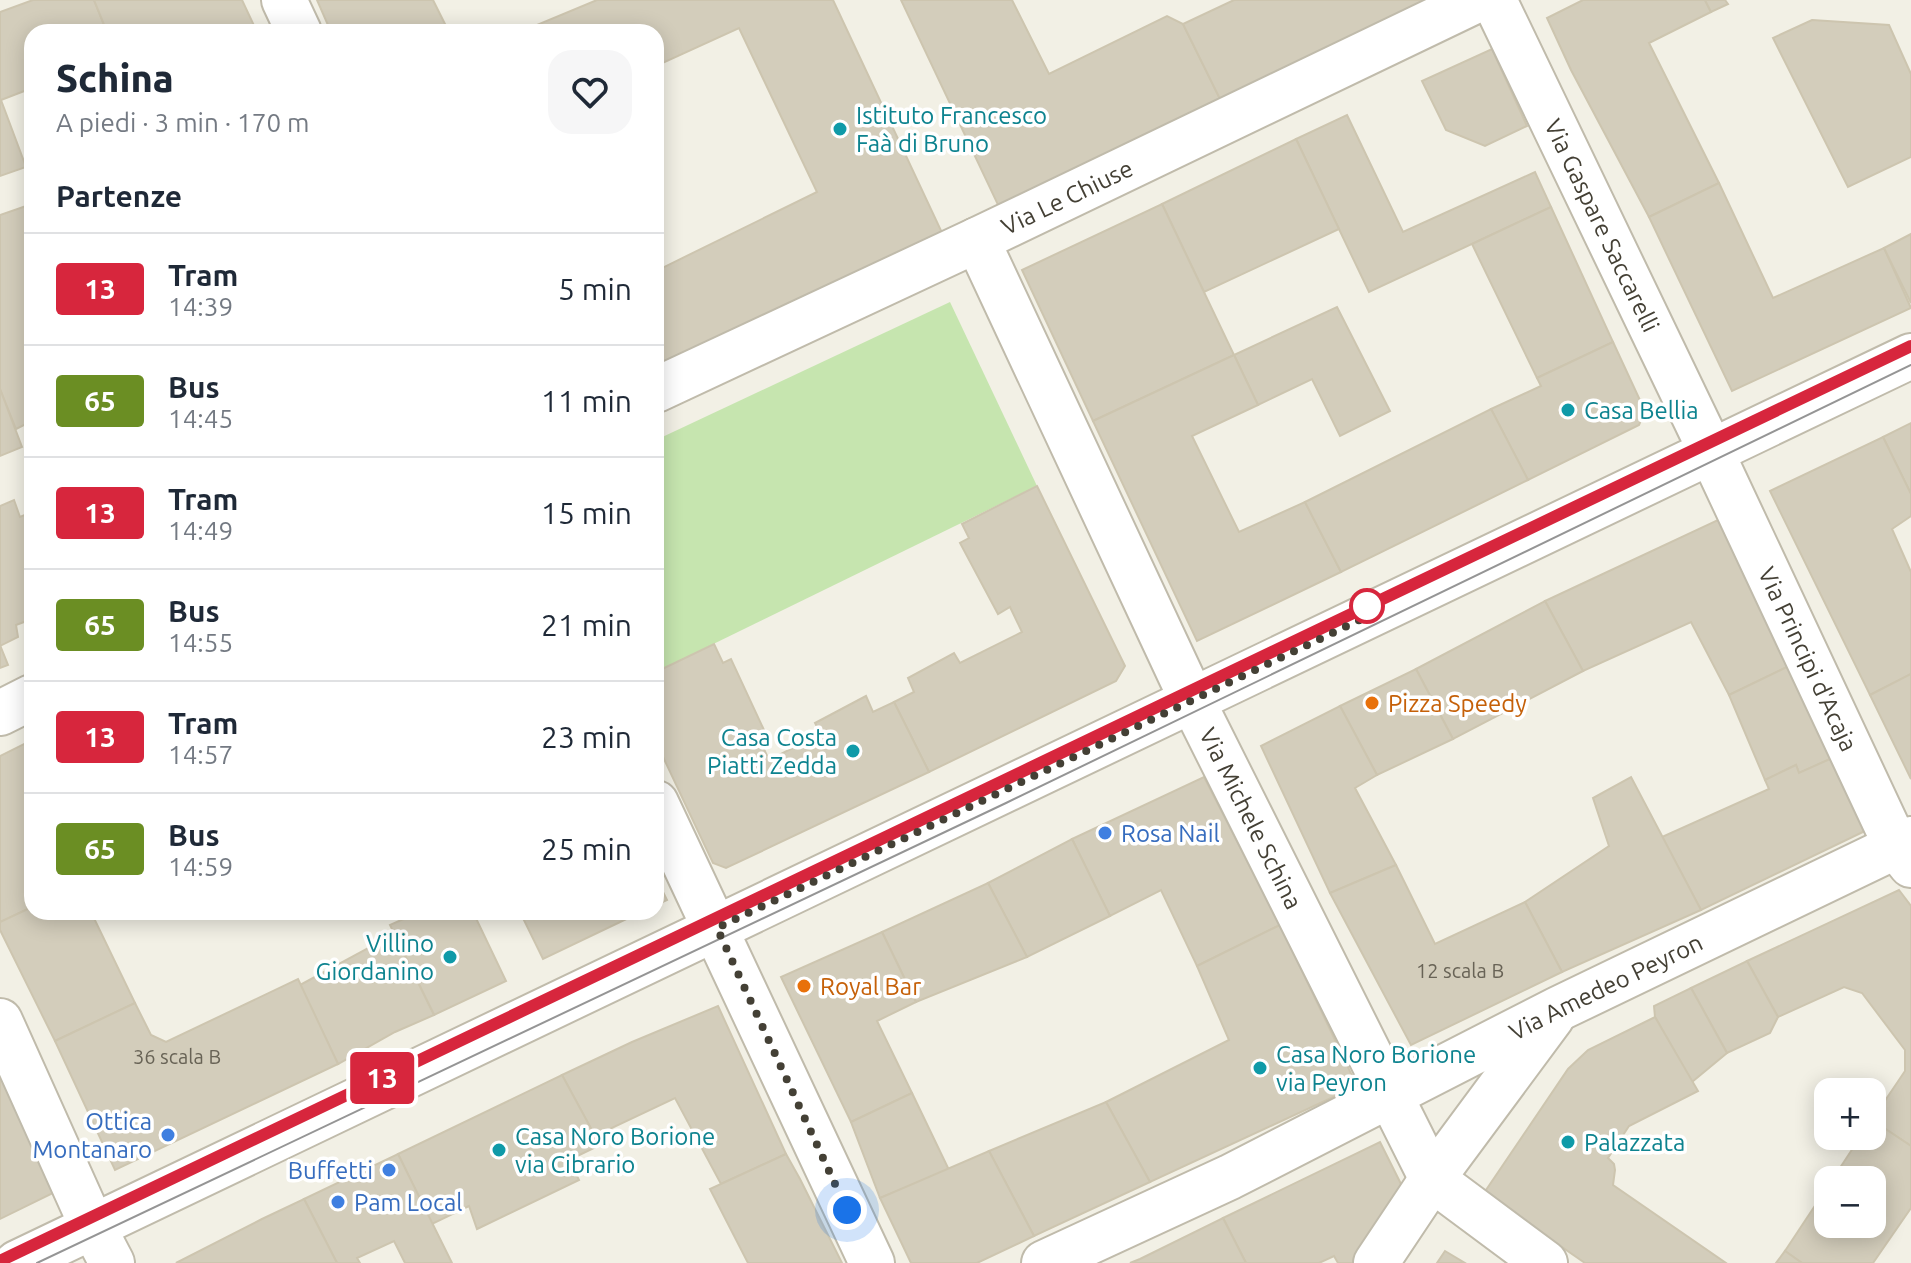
<!DOCTYPE html>
<html lang="it">
<meta charset="utf-8">
<style>
body{margin:0;font-family:Ubuntu,sans-serif;background:#f6f6f7;color:#1f2937;height:100vh;display:flex;flex-direction:column;font-size:30px;white-space:nowrap}
*{box-sizing:border-box;margin:0}
p{font-size:26px;color:#747a83}
.icon{flex:none;width:44px;height:44px;fill:none;stroke:currentColor;stroke-width:2;stroke-linecap:round;stroke-linejoin:round}
.map{position:relative;flex:1;overflow:hidden}
.side{position:absolute;left:24px;top:24px;width:640px;height:896px;display:flex;flex-direction:column;background:#fff;border-radius:24px;box-shadow:0 4px 20px #0003}
.side>*{flex:none}
.badge{padding:0 16px;border-radius:6px;font-size:28px;line-height:52px}
.controls{position:absolute;left:1814px;top:1078px;display:grid;gap:16px}
.controls a{display:grid;place-items:center;width:72px;height:72px;border-radius:16px;background:#fff;box-shadow:0 4px 20px #0003;font-size:40px}
.you{position:absolute;width:40px;height:40px;margin:-20px;border:6px solid #fff;border-radius:50%;background:#1a73e8;box-shadow:0 0 0 12px #1a73e833}
.map>.badge{position:absolute;translate:-50% -50%;box-shadow:0 0 0 4px #fff}
h2{padding:0 32px;font-size:30px;line-height:72px}
.round{display:grid;place-items:center;flex:none;width:84px;height:84px;border-radius:24px;background:#f6f6f7}
.summary{display:flex;align-items:center;justify-content:space-between;height:136px;padding:0 32px}
h1{font-size:38px;font-weight:800;line-height:60px}
ul{padding:0;list-style:none}
li{display:flex;align-items:center;gap:24px;height:112px;padding:0 32px;border-top:2px solid #e0e1e3}
li div{flex:1}
li b{display:block;font-size:30px}
li em{font-style:normal}
li .badge{min-width:88px;font-weight:700;text-align:center}
.map>svg:first-child{display:block}
.green{fill:#c6e5af}
.building{fill:#d3cdbb;stroke:#cdc5af;stroke-width:2}
.lines{fill:none;stroke-linecap:round;stroke-linejoin:round}
.minor-casing{stroke:#c0bbab;stroke-width:48}
.minor{stroke:#fff;stroke-width:44}
.tram{stroke:#959595;stroke-width:2}
.line-casing{stroke:#fff;stroke-width:18}
.line{stroke:#d7263d;stroke-width:12}
.walk{stroke:#444035;stroke-width:8;stroke-dasharray:0 14.4}
.culture-dot{fill:#0f9aa8;stroke:#fff;stroke-width:3}
.stop-dot{fill:#fff;stroke:#d7263d;stroke-width:4}
.food-dot{fill:#e8710a;stroke:#fff;stroke-width:3}
.shop-dot{fill:#3f7fe0;stroke:#fff;stroke-width:3}
.labels{text-anchor:middle;dominant-baseline:central;stroke-width:7;stroke-linejoin:round;paint-order:stroke}
.number-label{font-size:20px;fill:#686356}
.culture-label{font-size:24px;fill:#0d838f;stroke:#fff;text-anchor:start}
.street-label{font-size:24px;fill:#444035;stroke:#fff}
.food-label{font-size:24px;fill:#c56008;stroke:#fff;text-anchor:start}
.shop-label{font-size:24px;fill:#366cbe;stroke:#fff;text-anchor:start}
</style>
<div class="map">
<svg width="1911" height="1263" viewBox="0 0 1911 1263">
<rect width="100%" height="100%" fill="#f2f0e5"/>
<path class="green" d="M950,302L1037,486L656,672V440Z"/>
<g class="building">
<path d="M33,0H94L107,32H32V88L1,100L26,167L0,176V12Z"/>
<path d="M94,0H242L257,32H107Z"/>
<path d="M317,0H433L449,32H331Z"/>
<path d="M597,0H833L944,237L656,371V271L817,192L739,28L656,66V32H534L532,27Z"/>
<path d="M901,0H1012L1049,74L1167,16L1183,24L1222,103L1000,209Z"/>
<path d="M1234,0H1429L1222,103L1183,24Z"/>
<path d="M1583,0H1705L1711,12L1649,43L1719,183L1649,217L1571,70L1547,18Z"/>
<path d="M1705,0H1725L1728,4L1711,12Z"/>
<path d="M1812,20L1889,25L1911,74V157L1848,187L1773,38Z"/>
<path d="M1492,49L1527,126L1485,146L1446,130L1422,81Z"/>
<path d="M1347,115L1403,232L1535,172L1551,207L1369,292L1296,139Z"/>
<path d="M1296,139L1339,229L1204,292L1162,204Z"/>
<path d="M1719,183L1773,298L1884,248L1911,308L1732,391L1649,217Z"/>
<path d="M32,204V421L16,429L0,389V215Z"/>
<path d="M1162,204L1234,355L1093,421L1022,270Z"/>
<path d="M1551,207L1613,342L1537,378L1472,244Z"/>
<path d="M1911,234V303L1884,248Z"/>
<path d="M1337,307L1390,411L1340,436L1312,379L1258,405L1234,355Z"/>
<path d="M1613,342L1645,411L1639,425L1528,480L1491,409L1541,386L1537,378Z"/>
<path d="M1234,355L1258,405L1192,436L1239,532L1305,502L1341,572L1197,641L1093,421Z"/>
<path d="M0,389L22,447L0,456Z"/>
<path d="M1491,409L1528,480L1341,572L1305,502Z"/>
<path d="M1911,423V494L1883,437Z"/>
<path d="M1883,437L1911,494V516L1892,529L1911,572V674L1870,695L1770,491Z"/>
<path d="M1037,486L1125,666L1116,681L929,772L894,702L914,692L908,678L954,653L960,663L1022,632L1010,607L998,614L960,543L969,538L962,524Z"/>
<path d="M14,500L20,517L32,512V619L16,625L18,637L0,646V506Z"/>
<path d="M1718,520L1791,665L1729,695L1691,622L1583,671L1545,601Z"/>
<path d="M1545,601L1583,671L1453,739L1416,669Z"/>
<path d="M714,644L723,663L731,659L764,730L757,734L769,760L821,734L815,723L866,696L873,712L894,702L929,772L726,868L713,863L656,742V672Z"/>
<path d="M0,645L8,665L0,668Z"/>
<path d="M1791,665L1830,759L1799,773L1796,765L1765,780L1729,695Z"/>
<path d="M1416,669L1453,739L1377,775L1340,706Z"/>
<path d="M1911,674V779L1870,695Z"/>
<path d="M1340,706L1377,775L1355,788L1396,865L1330,893L1261,746Z"/>
<path d="M32,740V907L0,922V756Z"/>
<path d="M1830,759L1865,831L1701,910L1662,837L1769,789L1765,780L1796,765L1799,773Z"/>
<path d="M1204,777L1280,925L1197,966L1161,890L1110,916L1072,839Z"/>
<path d="M1631,777L1701,910L1562,972L1525,902L1609,846L1593,798Z"/>
<path d="M1072,839L1110,916L1027,957L988,883Z"/>
<path d="M1396,865L1435,944L1525,902L1562,972L1411,1045L1330,893Z"/>
<path d="M656,878L667,900L656,905Z"/>
<path d="M988,883L1027,957L916,1002L882,932Z"/>
<path d="M1899,890L1911,906V1146L1872,1120L1905,1071V1050L1862,993L1844,987L1778,1017L1747,961Z"/>
<path d="M32,907V912H91L135,1003L55,1041L0,930V922Z"/>
<path d="M419,912H473L506,981L434,1015L390,925Z"/>
<path d="M520,912H641L543,959Z"/>
<path d="M1280,925L1357,1086L1150,1182L1106,1102L1229,1040L1197,966Z"/>
<path d="M882,932L916,1002L877,1021L912,1093L851,1122L781,977Z"/>
<path d="M394,934L434,1015L395,1032L338,1064L300,985Z"/>
<path d="M1747,961L1778,1017L1770,1033L1727,1053L1691,988Z"/>
<path d="M298,979L338,1064L115,1170L55,1041L135,1003L151,1035L166,1042Z"/>
<path d="M1691,988L1727,1053L1692,1082L1655,1017L1654,1006Z"/>
<path d="M718,1006L786,1154L721,1184L675,1098L595,1136L562,1075L632,1042Z"/>
<path d="M1655,1017L1698,1091L1629,1126L1608,1158L1614,1164L1615,1170L1613,1185L1726,1263H1585L1484,1193L1568,1069L1588,1050Z"/>
<path d="M0,1065L57,1191L0,1219Z"/>
<path d="M562,1075L600,1145L569,1160L579,1180L477,1229L469,1206L432,1224L398,1154Z"/>
<path d="M912,1093L949,1170L880,1198L851,1122Z"/>
<path d="M1106,1102L1150,1182L1034,1236L989,1151Z"/>
<path d="M1872,1120L1911,1146V1208L1873,1263H1802L1785,1251L1828,1186V1224H1872V1180H1832L1861,1136H1872Z"/>
<path d="M1380,1142L1405,1192L1355,1263H1338L1334,1256L1319,1263H1246L1223,1218Z"/>
<path d="M989,1151L1034,1236L977,1263H911L880,1198Z"/>
<path d="M398,1154L452,1263H405L394,1241L357,1258L360,1263H337L304,1199Z"/>
<path d="M786,1154L800,1179L842,1263H748L710,1189Z"/>
<path d="M304,1199L337,1263H176L262,1219Z"/>
<path d="M1223,1218L1246,1263H1130L1140,1259Z"/>
<path d="M1445,1251L1465,1263H1437Z"/>
<path d="M1785,1251L1802,1263H1776Z"/>
</g>
<g class="lines">
<g class="minor-casing">
<g id="minor">
<path d="M284,0L299,32"/>
<path id="s1" d="M1494,0L1707,443L1896,846L1911,865"/>
<path id="s2" d="M977,240L1192,700L1432,1179L1545,1263"/>
<path id="s3" d="M656,390L977,240L1477,0"/>
<path d="M0,713L32,697"/>
<path d="M656,803L872,1263"/>
<path d="M0,1021L89,1219L112,1263"/>
<path d="M17,1263L1911,356"/>
<path id="s4" d="M1044,1263L1230,1177L1558,1009L1911,839"/>
<path d="M1376,1263L1432,1179L1552,1017"/>
</g>
</g>
<use href="#minor" class="minor"/>
<g class="tram">
<path d="M0,1261L1911,346"/>
<path d="M37,1263L1006,803L1911,365"/>
</g>
</g>
<g class="lines">
<g class="line-casing">
<path id="line" d="M0,1261L1911,346"/>
</g>
<use href="#line" class="line"/>
<path class="walk" d="M847,1210L717,928L1374,613L1367,606"/>
</g>
<g class="culture-dot">
<circle cx="840" cy="129" r="8"/>
<circle cx="1568" cy="410" r="8"/>
<circle cx="853" cy="751" r="8"/>
<circle cx="450" cy="957" r="8"/>
<circle cx="1260" cy="1068" r="8"/>
<circle cx="1568" cy="1142" r="8"/>
<circle cx="499" cy="1150" r="8"/>
</g>
<circle class="stop-dot" cx="1367" cy="606" r="16"/>
<g class="food-dot">
<circle cx="1372" cy="703" r="8"/>
<circle cx="804" cy="986" r="8"/>
</g>
<g class="shop-dot">
<circle cx="1105" cy="833" r="8"/>
<circle cx="168" cy="1135" r="8"/>
<circle cx="389" cy="1170" r="8"/>
<circle cx="338" cy="1202" r="8"/>
</g>
<g class="labels">
<g class="number-label">
<text x="1460" y="970">12 scala B</text>
<text x="177" y="1056">36 scala B</text>
</g>
<g class="culture-label">
<text x="856" y="115">Istituto Francesco<tspan x="856" dy="28">Faà di Bruno</tspan></text>
<text x="1584" y="410">Casa Bellia</text>
<text x="837" y="737" text-anchor="end">Casa Costa<tspan x="837" dy="28">Piatti Zedda</tspan></text>
<text x="434" y="943" text-anchor="end">Villino<tspan x="434" dy="28">Giordanino</tspan></text>
<text x="1276" y="1054">Casa Noro Borione<tspan x="1276" dy="28">via Peyron</tspan></text>
<text x="515" y="1136">Casa Noro Borione<tspan x="515" dy="28">via Cibrario</tspan></text>
<text x="1584" y="1142">Palazzata</text>
</g>
<g class="street-label">
<text stroke="none"><textPath href="#s3" startOffset="454">Via Le Chiuse</textPath></text>
<text stroke="none"><textPath href="#s1" startOffset="250">Via Gaspare Saccarelli</textPath></text>
<text stroke="none"><textPath href="#s1" startOffset="730">Via Principi d'Acaja</textPath></text>
<text stroke="none"><textPath href="#s2" startOffset="640">Via Michele Schina</textPath></text>
<text stroke="none"><textPath href="#s4" startOffset="626">Via Amedeo Peyron</textPath></text>
</g>
<g class="food-label">
<text x="1388" y="703">Pizza Speedy</text>
<text x="820" y="986">Royal Bar</text>
</g>
<g class="shop-label">
<text x="1121" y="833">Rosa Nail</text>
<text x="152" y="1121" text-anchor="end">Ottica<tspan x="152" dy="28">Montanaro</tspan></text>
<text x="373" y="1170" text-anchor="end">Buffetti</text>
<text x="354" y="1202">Pam Local</text>
</g>
</g>
</svg>
<div class="controls">
<a>+</a>
<a>−</a>
</div>
<div class="you" style="left:847px;top:1210px"></div>
<b class="badge" style="left:382px;top:1078px;background:#d7263d;color:#fff">13</b>
<section class="side">
<div class="summary"><div><h1>Schina</h1><p>A piedi · 3 min · 170 m</p></div><a class="round"><svg class="icon" aria-label="heart" viewBox="0 0 24 24"><path d="M12 20l-8-8c-3-5 5-10 8-4 3-6 11-1 8 4z"/></svg></a></div>
<h2>Partenze</h2>
<ul>
<li><span class="badge" style="background:#d7263d;color:#fff">13</span><div><b>Tram</b><p>14:39</p></div><em>5 min</em></li>
<li><span class="badge" style="background:#6b8e23;color:#fff">65</span><div><b>Bus</b><p>14:45</p></div><em>11 min</em></li>
<li><span class="badge" style="background:#d7263d;color:#fff">13</span><div><b>Tram</b><p>14:49</p></div><em>15 min</em></li>
<li><span class="badge" style="background:#6b8e23;color:#fff">65</span><div><b>Bus</b><p>14:55</p></div><em>21 min</em></li>
<li><span class="badge" style="background:#d7263d;color:#fff">13</span><div><b>Tram</b><p>14:57</p></div><em>23 min</em></li>
<li><span class="badge" style="background:#6b8e23;color:#fff">65</span><div><b>Bus</b><p>14:59</p></div><em>25 min</em></li>
</ul>
</section>
</div>
